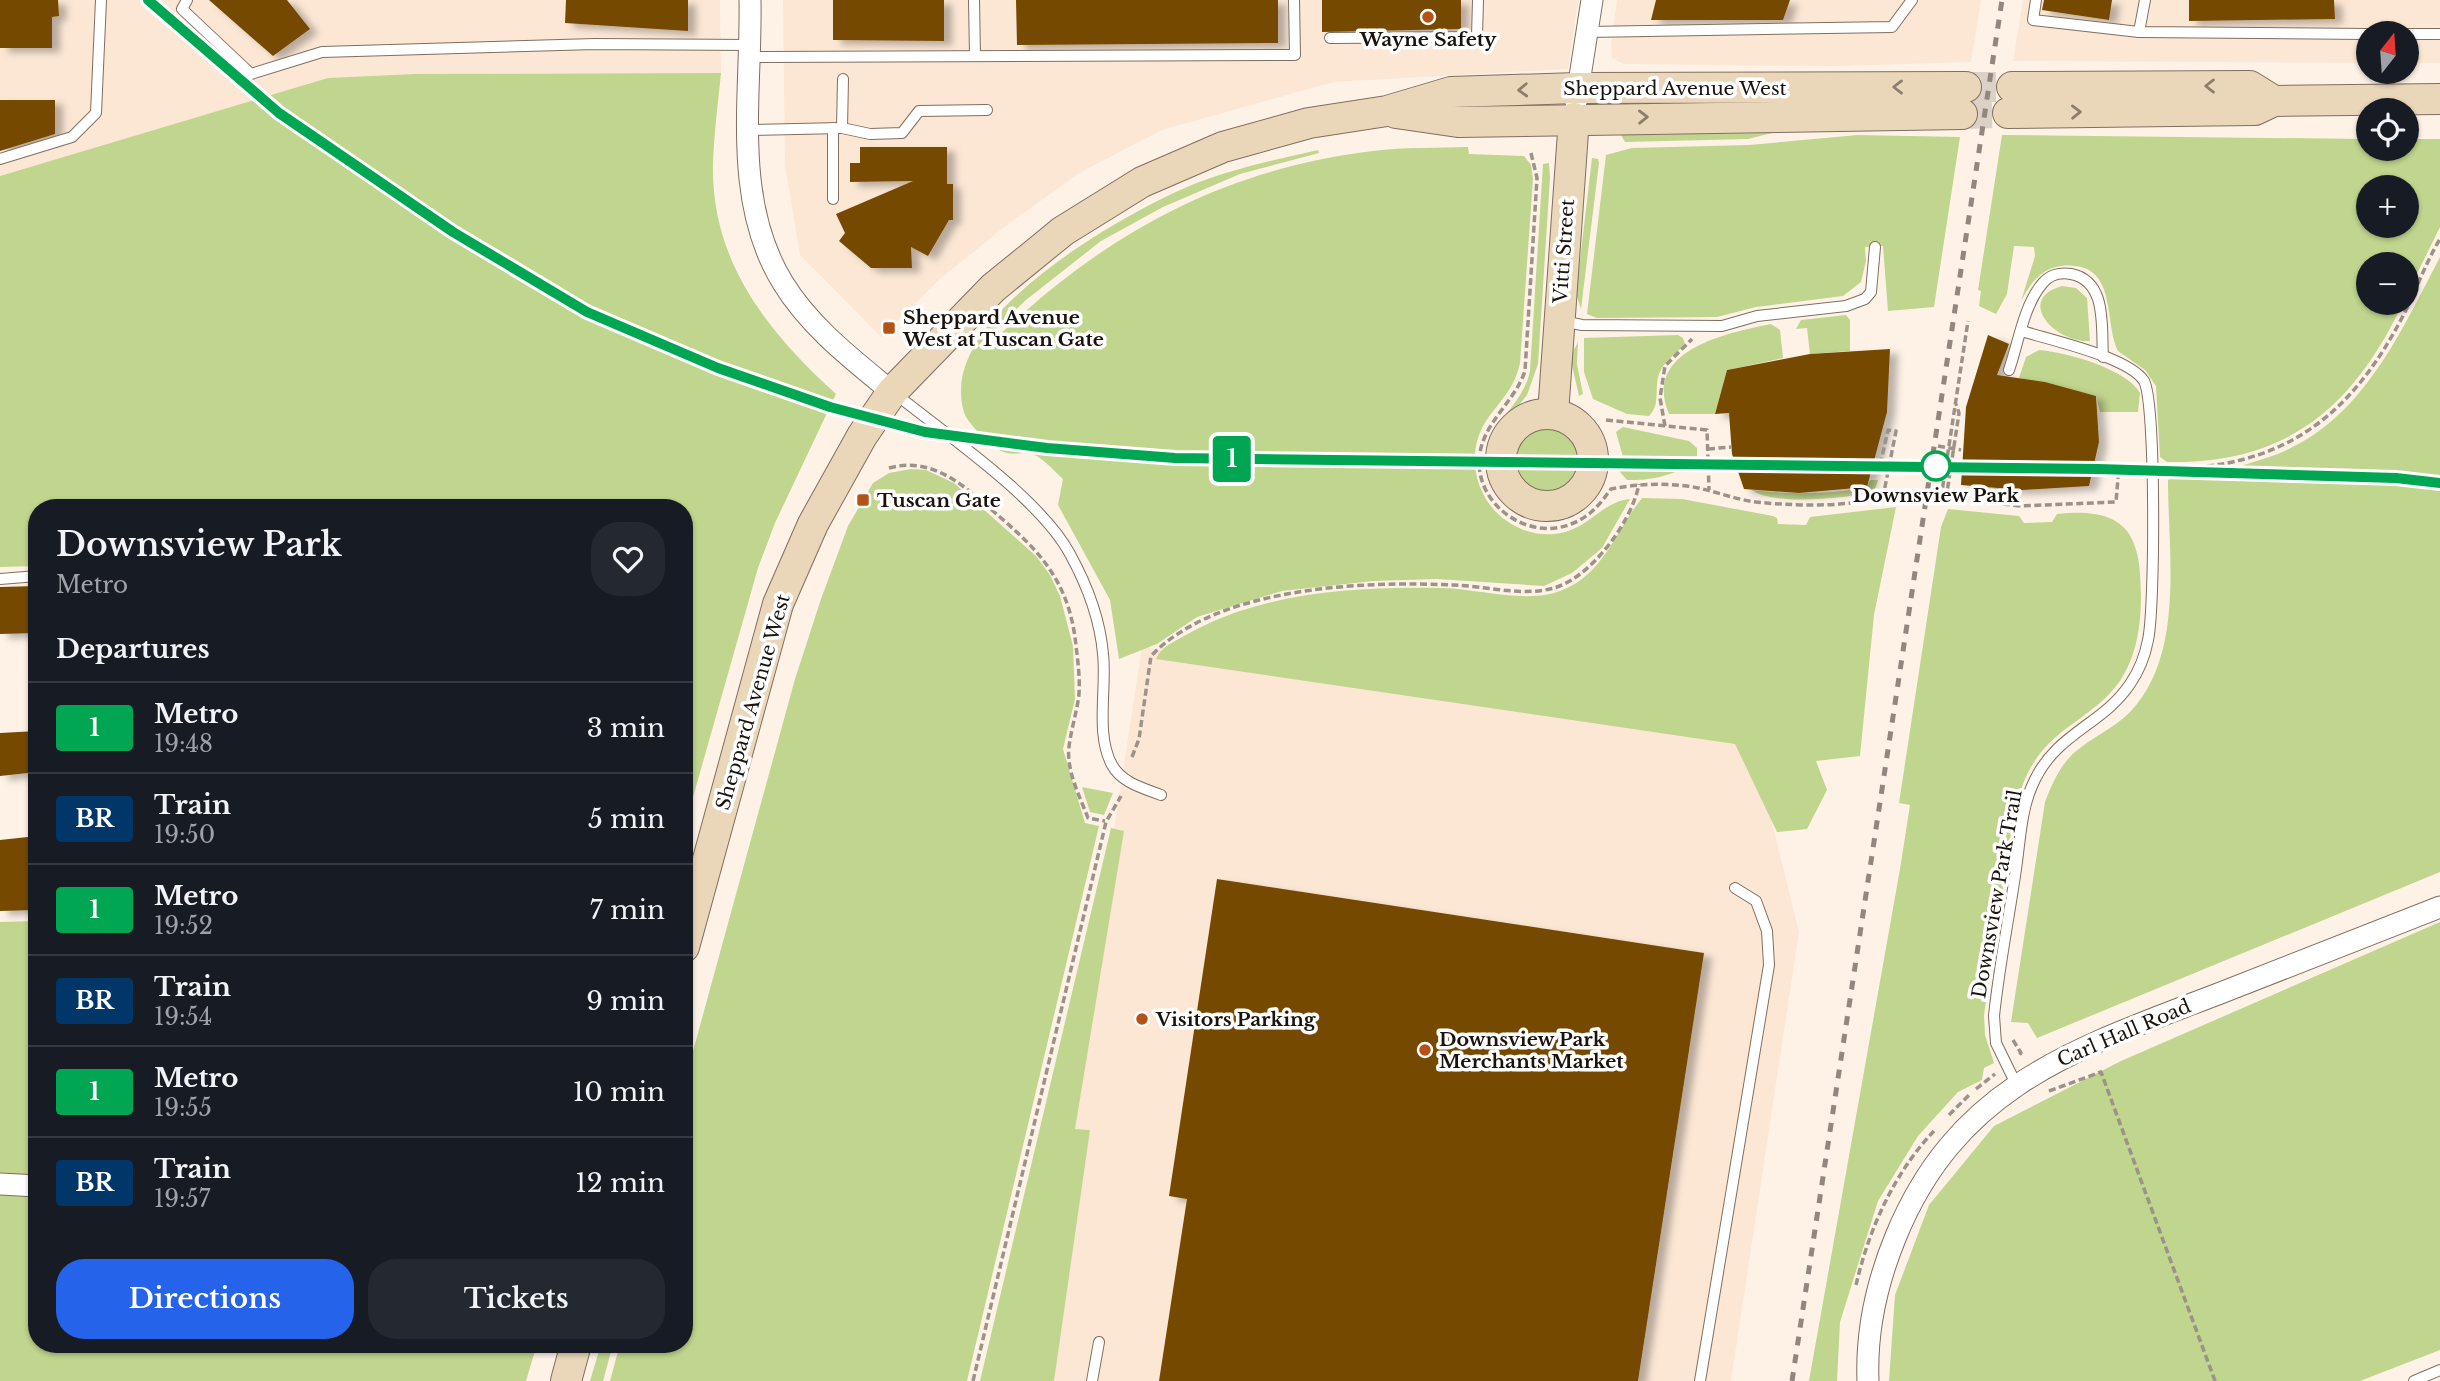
<!DOCTYPE html>
<meta charset="utf-8">
<style>
body{margin:0;font-family:"Libre Baskerville",serif;background:#242831;color:#f1f3f6;height:100vh;display:flex;flex-direction:column;font-size:26px;white-space:nowrap}
*{box-sizing:border-box;margin:0}
p{font-size:23px;color:#9ea1a6}
.icon{flex:none;width:38px;height:38px;fill:none;stroke:currentColor;stroke-width:2;stroke-linecap:round;stroke-linejoin:round}
.map{position:relative;flex:1;overflow:hidden}
.sheet{position:absolute;left:28px;top:499px;width:665px;height:854px;display:flex;flex-direction:column;background:#171b24;border-radius:28px;box-shadow:0 2px 5px #0004}
.sheet>*{flex:none}
.badge{padding:0 14px;border-radius:5px;font-size:24px;line-height:46px}
.needle{width:46px;rotate:17deg}
.buttons{position:absolute;left:2356px;top:21px;display:grid;gap:14px}
.buttons a{display:grid;place-items:center;width:63px;height:63px;border-radius:50%;background:#171b24;box-shadow:0 2px 5px #0004;font-size:35px}
.map>.badge{position:absolute;translate:-50% -50%;box-shadow:0 0 0 4px #fff}
h2{padding:0 28px;font-size:26px;line-height:63px}
.round{display:grid;place-items:center;flex:none;width:74px;height:74px;border-radius:28px;background:#242831}
.head{display:flex;align-items:center;justify-content:space-between;height:119px;padding:0 28px}
h1{font-size:33px;font-weight:600;line-height:52px}
.cta{display:flex;gap:14px;margin-top:auto;padding:14px 28px}
.cta a{flex:1;height:80px;border-radius:28px;background:#2563eb;color:#fff;font-size:28px;font-weight:600;line-height:80px;text-align:center}
.cta a+a{background:#242831;color:#f1f3f6}
ul{padding:0;list-style:none}
li{display:flex;align-items:center;gap:21px;height:91px;padding:0 28px;border-top:2px solid #363941}
li div{flex:1}
li b{display:block;font-size:26px}
li em{font-style:normal}
li .badge{min-width:77px;font-weight:700;text-align:center}
.map>svg:first-child{display:block}
.built{fill:#fce7d5}
.green{fill:#c0d58e;fill-rule:evenodd}
.building{fill:#764a04;filter:url(#shadow)}
.lines{fill:none;stroke-linecap:round;stroke-linejoin:round}
.secondary-tunnel{stroke:#dcd1c6;stroke-width:30;stroke-dasharray:30 15;stroke-linecap:butt}
.lane-casing{stroke:#806e5f;stroke-width:12}
.street-casing{stroke:#806e5f;stroke-width:23}
.secondary-casing{stroke:#806e5f;stroke-width:32}
.path{stroke:#9c9289;stroke-width:3.5;stroke-dasharray:7 3.5;stroke-linecap:butt}
.lane{stroke:#fff;stroke-width:10}
.street{stroke:#fff;stroke-width:21}
.secondary{stroke:#ead6b9;stroke-width:30}
.rail{stroke:#91877f;stroke-width:5;stroke-dasharray:9 9;stroke-linecap:butt}
.oneway{stroke:#8c7e6c}
.line-casing{stroke:#fff;stroke-width:16}
.line{stroke:#00a651;stroke-width:10}
.poi-dot{fill:#b55316;stroke:#fff;stroke-width:2.5}
.stop-dot{fill:#fff;stroke:#00a651;stroke-width:3.5}
.labels{text-anchor:middle;dominant-baseline:central;stroke-width:7;stroke-linejoin:round;paint-order:stroke}
.poi-label{font-size:19px;font-weight:bold;fill:#1a130d;stroke:#fff;text-anchor:start}
.street-label{font-size:19px;fill:#1a130d;stroke:#fff}
.stop-label{font-size:19px;font-weight:bold;fill:#1a130d;stroke:#fff}
</style>
<div class="map">
<svg width="2440" height="1381" viewBox="0 0 2440 1381">
<defs>
<filter id="shadow"><feDropShadow dx="8" dy="4.5" stdDeviation="3.5" flood-color="#0004"/></filter>
</defs>
<rect width="100%" height="100%" fill="#fef2e7"/>
<g class="built">
<path d="M0,0H720L721,73L414,74L328,78L0,176Z"/>
<path d="M783,0H1578L1568,69L1334,82L1162,130L1081,172L1007,225L941,278L881,337L800,255L785,166Z"/>
<path d="M1617,0H1981L1971,62L1837,66L1624,64L1612,58L1611,44Z"/>
<path d="M2023,0H2440V63H2406V33H2368V63L2013,61Z"/>
<path d="M1142,647L1751,736L1799,932L1731,1381H1029Z"/>
</g>
<g class="green">
<path d="M721,73C718,103 714,134 713,164C711,262 768,332 836,394L775,523L758,568L684,829V508H37V566L0,567V176L328,78L414,74Z"/>
<path d="M1772,133L1748,139L1625,142L1621,135Z"/>
<path d="M1858,135L1960,137L1934,307L1888,311L1883,246L1865,247L1866,261L1861,282L1843,296L1756,307L1717,317L1597,318L1587,314L1606,155L1632,148L1749,145Z"/>
<path d="M2002,135L2368,139V149H2406V139H2440V227L2406,296V264H2368V303H2403C2353,408 2287,464 2167,462L2160,457L2156,386L2145,370L2118,351C2103,320 2119,260 2061,266C2040,269 2030,284 2021,301L2035,256L2034,247L2014,246L2007,294L1996,314L1979,306L1981,291L1978,290ZM2368,187H2406V226H2368Z"/>
<path d="M1468,147L1469,154L1524,156L1531,165L1533,179L1520,363C1515,387 1502,399 1488,418C1467,447 1472,487 1496,512C1511,527 1532,536 1554,534C1588,531 1602,501 1630,499L1602,548L1572,573L1544,586L1437,579L1373,581L1282,591L1197,617L1157,644L1119,659L1110,600L1058,505L1063,479C1055,472 1045,460 1035,455C1026,451 1013,456 1004,452C994,449 974,429 968,420C962,412 961,399 961,390C962,309 1109,223 1176,192C1221,171 1270,161 1318,150L1319,153L1240,174L1163,207L1101,241L1026,300L978,346L984,350C1095,240 1215,170 1373,151C1404,147 1437,148 1468,147Z"/>
<path d="M1592,158L1598,159L1599,163L1581,309L1576,294Z"/>
<path d="M1549,163L1550,178L1538,364L1527,395L1493,437L1489,465L1494,483L1490,485C1470,428 1520,417 1530,371L1543,164Z"/>
<path d="M2440,257V872L2037,1038L2028,1023L2011,1022L2045,802C2052,784 2060,765 2075,752C2092,737 2115,728 2131,711C2185,653 2168,553 2168,480C2184,471 2197,473 2215,471C2234,469 2254,462 2272,456C2361,424 2399,335 2440,257Z"/>
<path d="M2062,286L2076,288L2087,298L2090,341C2054,343 2015,299 2062,286Z"/>
<path d="M1846,315L1850,320V351L1810,354L1807,328L1796,329L1801,320Z"/>
<path d="M1771,324L1780,330L1783,358L1727,370L1715,414H1669C1642,350 1727,333 1771,324Z"/>
<path d="M1678,335L1683,338L1685,344C1676,354 1664,361 1659,374C1654,388 1661,405 1649,416L1627,414L1593,399L1584,372V338Z"/>
<path d="M1578,342L1577,364L1583,394L1579,396L1570,357Z"/>
<path d="M2039,350C2066,352 2127,369 2140,393L2138,412H2100L2096,396L2019,378L2026,357Z"/>
<path d="M1623,427L1689,441L1697,448V457C1682,475 1650,481 1627,480L1620,472L1623,457L1616,432Z"/>
<circle cx="1548" cy="459" r="32"/>
<path d="M911,469L926,470L954,483L1036,556L1050,575L1060,596L1073,646L1075,699L1063,749L1085,823L1099,826L967,1381H610L620,1344H684V1084L795,679L821,599L848,526L873,483L889,473Z"/>
<path d="M1870,480H1878L1874,492C1849,498 1772,506 1752,490C1790,495 1829,494 1866,488Z"/>
<path d="M1642,498L1682,499L1773,516L1777,518L1778,524L1806,525L1810,517L1896,507L1874,615L1860,756L1816,761L1827,790L1807,829L1777,832L1735,744L1156,659C1162,646 1172,643 1184,636C1259,592 1357,586 1442,588C1478,589 1519,602 1554,593C1603,579 1614,532 1642,498Z"/>
<path d="M1948,509L2019,516L2024,523L2052,522L2057,514C2125,507 2141,532 2141,595C2141,625 2137,655 2120,681C2090,723 2045,727 2023,784C2012,812 2010,844 2005,873C1998,920 1991,968 1984,1015L1985,1035L1994,1063L1984,1068L1982,1080L1958,1092L1918,1136L1878,1201L1840,1322L1837,1381H1809L1900,869L1910,805L1899,803L1941,527Z"/>
<path d="M1082,787L1113,793L1104,815L1090,812Z"/>
<path d="M1111,828L1124,831L1075,1129L1090,1130L1054,1381H980Z"/>
<path d="M37,921V1344H537L526,1381H0V922Z"/>
<path d="M2440,922V1350L2360,1381H1889L1895,1295L1929,1205L1994,1126L2121,1061Z"/>
<path d="M601,1344H613L603,1381H590Z"/>
</g>
<g class="building">
<path d="M0,0H58L59,16L52,17V48H0Z"/>
<path d="M209,0H287L310,29L273,56Z"/>
<path d="M566,0H688V31L565,23Z"/>
<path d="M833,0H944V41L833,40Z"/>
<path d="M1016,0H1278V43L1017,45Z"/>
<path d="M1322,0H1461V29L1322,32Z"/>
<path d="M1656,0H1790L1783,20H1651Z"/>
<path d="M2044,0H2112L2109,20L2042,10Z"/>
<path d="M2189,0H2334L2335,19L2189,21Z"/>
<path d="M0,100H55V134L0,151Z"/>
<path d="M860,147H947V184H953V220H949L928,256L911,247L912,268H871L839,241L845,233L836,214L913,181L850,182V163H860Z"/>
<path d="M1988,335L2009,344L1997,375L2045,382L2096,396L2099,442L2089,486L2023,490L1961,485L1966,407Z"/>
<path d="M1890,349L1887,412L1867,487L1799,493L1744,489L1732,454L1729,413L1715,414L1727,370L1810,354Z"/>
<path d="M37,586V633L0,634V587Z"/>
<path d="M37,731V772L0,776V733Z"/>
<path d="M37,836V910L0,911V840Z"/>
<path d="M1217,879L1704,953L1638,1381H1159L1187,1199L1169,1196Z"/>
</g>
<g class="lines">
<g class="secondary-tunnel">
<path d="M1966,87H2012"/>
<path d="M1962,114L2008,113"/>
</g>
<g class="lane-casing">
<g id="lane">
<path d="M187,0L182,9L251,74L322,52L595,44L751,45"/>
<path d="M974,0L975,56"/>
<path d="M2036,0L2033,20L2139,32"/>
<path d="M2145,0L2139,32L2368,34"/>
<path d="M1587,32L1892,27L1912,0"/>
<path d="M2406,34H2440"/>
<path d="M1330,38L1477,37L1478,0"/>
<path d="M751,57L1295,55L1294,0"/>
<path d="M833,128V199"/>
<path d="M842,128L870,134L902,133L919,111L987,110"/>
<path d="M749,130L842,128L843,79"/>
<path d="M0,159L72,137L96,113L101,0"/>
<path d="M1562,321L1582,325L1722,326L1757,316L1846,306L1865,299L1871,292L1875,247"/>
<path d="M2009,370C2018,344 2024,305 2042,284C2049,275 2060,272 2071,274C2108,281 2101,329 2103,357"/>
<path d="M893,392C944,433 1040,498 1070,554C1087,585 1100,618 1103,654C1107,688 1095,734 1112,765C1122,783 1143,788 1161,795"/>
<path d="M0,579L37,576"/>
<path d="M2016,1084L1996,1043L1994,1016C1999,967 2009,918 2016,869C2020,842 2021,811 2032,786C2054,733 2102,726 2130,684C2139,671 2145,656 2148,640C2155,609 2156,403 2144,381C2129,357 2050,340 2022,331"/>
<path d="M1092,1381L1099,1342"/>
<path d="M1700,1381L1769,965L1767,931L1756,901L1735,888"/>
<path d="M2414,1381L2440,1370"/>
</g>
</g>
<g class="street-casing">
<g id="street">
<path d="M750,0C752,93 731,199 783,283C810,327 852,359 892,392"/>
<path d="M1576,102L1592,0"/>
<path d="M0,1184L37,1186"/>
<path d="M1868,1381C1866,1331 1877,1282 1896,1236C1958,1085 2077,1048 2218,994C2292,965 2366,936 2440,907"/>
</g>
</g>
<g class="secondary-casing">
<g id="secondary">
<path d="M2012,87L2250,86L2274,101"/>
<path d="M1396,113L1458,122L1962,114"/>
<path d="M2008,113L2255,110L2274,101L2440,99"/>
<path d="M1553,414L1574,118"/>
<circle cx="1547" cy="460" r="46"/>
<path d="M684,947L778,604L813,524L862,436L892,392L993,288L1063,231L1142,182L1223,147L1309,123L1387,111L1451,92L1577,88L1966,87"/>
<path d="M566,1381L576,1344"/>
</g>
</g>
<g class="path">
<path d="M1531,153L1537,178L1525,371C1514,404 1480,424 1479,462C1479,507 1529,541 1571,524C1590,517 1600,504 1611,489C1636,484 1661,483 1687,486C1710,489 1732,499 1756,502C1782,505 1865,510 1884,492L1896,431L1888,430L1881,461"/>
<path d="M1606,420L1707,430L1709,490"/>
<path d="M1665,426L1660,398L1665,366L1692,339"/>
<path d="M1938,446L1961,450"/>
<path d="M1708,449L1731,447"/>
<path d="M2096,463L2140,468"/>
<path d="M889,468C925,458 954,477 980,500C1032,544 1069,574 1076,646C1078,662 1080,678 1079,694C1077,712 1071,729 1069,747C1066,770 1080,797 1088,818L1105,821"/>
<path d="M2165,469C2285,468 2352,416 2405,312C2417,288 2426,262 2440,239"/>
<path d="M1930,495L2020,506L2116,502L2119,466"/>
<path d="M1941,498L1968,321"/>
<path d="M1946,499L1959,413L1956,404"/>
<path d="M1132,757L1139,739L1151,656C1218,586 1364,581 1454,585C1485,586 1519,596 1550,589C1589,581 1632,522 1639,484"/>
<path d="M2013,1040L2021,1053L2018,1056"/>
<path d="M1976,1089L1995,1074"/>
<path d="M2049,1091L2101,1072L2215,1381"/>
<path d="M1949,1115L1970,1094"/>
<path d="M1856,1285C1869,1229 1894,1173 1934,1131"/>
<path d="M973,1381L1106,822L1121,796"/>
</g>
<use href="#lane" class="lane"/>
<use href="#street" class="street"/>
<use href="#secondary" class="secondary"/>
<path class="rail" d="M1792,1381L2002,0"/>
</g>
<defs><path id="oneway-chevron" d="M-2-3.5L2.5 0L-2 3.5" fill="none" stroke-width="1.6" stroke-linecap="round" stroke-linejoin="round" transform="scale(1.75)"/></defs>
<g class="oneway">
<use href="#oneway-chevron" transform="translate(2210 86) rotate(180)"/>
<use href="#oneway-chevron" transform="translate(1898 87) rotate(180)"/>
<use href="#oneway-chevron" transform="translate(1523 90) rotate(178)"/>
<use href="#oneway-chevron" transform="translate(2076 112) rotate(-1)"/>
<use href="#oneway-chevron" transform="translate(1643 117) rotate(-1)"/>
</g>
<g class="lines">
<g class="line-casing">
<path id="line" d="M148,0L279,113L453,232L587,312L718,368L830,407L925,432L1047,448L1175,458L2098,469L2396,478L2440,483"/>
</g>
<use href="#line" class="line"/>
</g>
<g class="poi-dot">
<circle cx="1428" cy="17" r="7"/>
<rect x="882" y="321" width="14" height="14" rx="3.5"/>
<rect x="856" y="493" width="14" height="14" rx="3.5"/>
<circle cx="1142" cy="1019" r="7"/>
<circle cx="1425" cy="1050" r="7"/>
</g>
<circle class="stop-dot" cx="1936" cy="466" r="14"/>
<g class="labels">
<g class="poi-label">
<text x="1428" y="39" text-anchor="middle">Wayne Safety</text>
<text x="903" y="317">Sheppard Avenue<tspan x="903" dy="22">West at Tuscan Gate</tspan></text>
<text x="877" y="500">Tuscan Gate</text>
<text x="1156" y="1019">Visitors Parking</text>
<text x="1439" y="1039">Downsview Park<tspan x="1439" dy="22">Merchants Market</tspan></text>
</g>
<g class="street-label">
<text x="1675" y="88">Sheppard Avenue West</text>
<text transform="translate(1564 251) rotate(-86)">Vitti Street</text>
<text transform="translate(753 702) rotate(-74)">Sheppard Avenue West</text>
<text transform="translate(1997 894) rotate(-80)">Downsview Park Trail</text>
<text transform="translate(2124 1033) rotate(-23)">Carl Hall Road</text>
</g>
<g class="stop-label">
<text x="1936" y="495">Downsview Park</text>
</g>
</g>
</svg>
<div class="buttons">
<a><svg class="needle" viewBox="-14 -14 28 28"><path d="M0-13l5 13h-10z" fill="#e53935"/><path d="M0 13l5-13h-10z" fill="#9ea1a6"/></svg></a>
<a><svg class="icon" aria-label="locate" viewBox="0 0 24 24"><circle cx="12" cy="12" r="6"/><path d="M12 2v4M12 18v4M2 12h4M18 12h4"/></svg></a>
<a>+</a>
<a>−</a>
</div>
<b class="badge" style="left:1232px;top:459px;background:#00a651;color:#fff">1</b>
<section class="sheet">
<div class="head"><div><h1>Downsview Park</h1><p>Metro</p></div><a class="round"><svg class="icon" aria-label="heart" viewBox="0 0 24 24"><path d="M12 20l-8-8c-3-5 5-10 8-4 3-6 11-1 8 4z"/></svg></a></div>
<h2>Departures</h2>
<ul>
<li><span class="badge" style="background:#00a651;color:#fff">1</span><div><b>Metro</b><p>19:48</p></div><em>3 min</em></li>
<li><span class="badge" style="background:#003768;color:#fff">BR</span><div><b>Train</b><p>19:50</p></div><em>5 min</em></li>
<li><span class="badge" style="background:#00a651;color:#fff">1</span><div><b>Metro</b><p>19:52</p></div><em>7 min</em></li>
<li><span class="badge" style="background:#003768;color:#fff">BR</span><div><b>Train</b><p>19:54</p></div><em>9 min</em></li>
<li><span class="badge" style="background:#00a651;color:#fff">1</span><div><b>Metro</b><p>19:55</p></div><em>10 min</em></li>
<li><span class="badge" style="background:#003768;color:#fff">BR</span><div><b>Train</b><p>19:57</p></div><em>12 min</em></li>
</ul>
<div class="cta"><a>Directions</a><a>Tickets</a></div>
</section>
</div>
